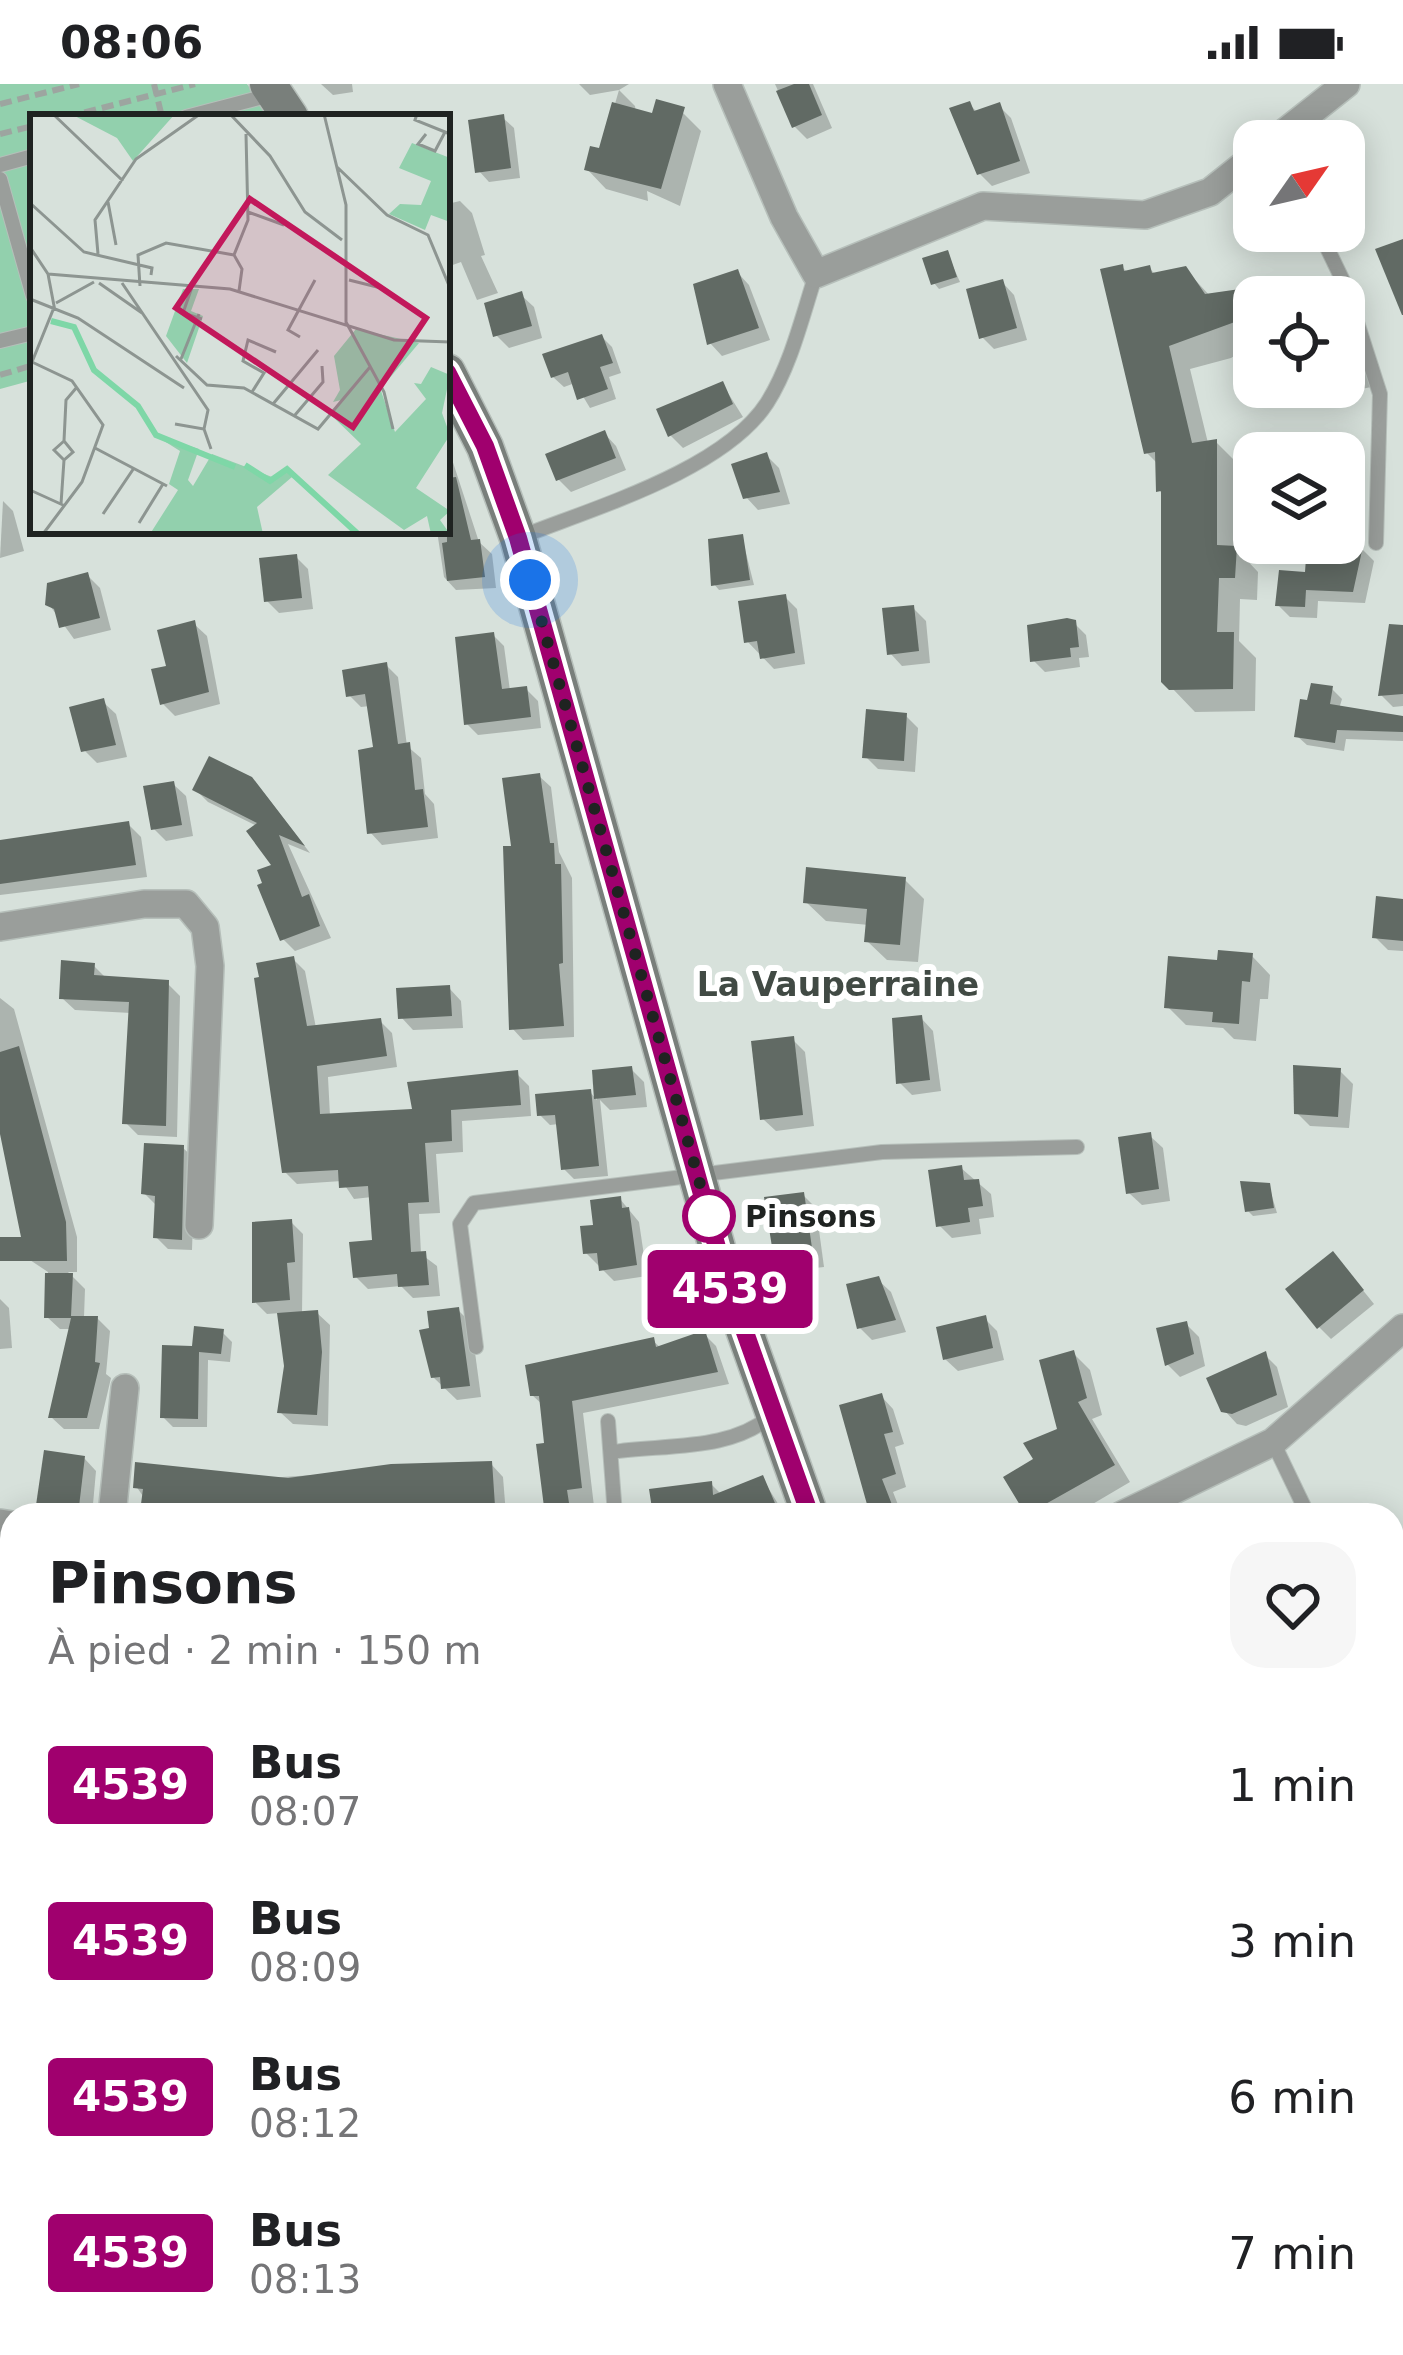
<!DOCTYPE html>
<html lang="fr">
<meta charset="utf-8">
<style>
body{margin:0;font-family:"DejaVu Sans",sans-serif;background:#f6f6f6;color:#202124;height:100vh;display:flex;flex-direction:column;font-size:45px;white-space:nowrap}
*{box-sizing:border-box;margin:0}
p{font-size:39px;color:#757577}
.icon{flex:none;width:66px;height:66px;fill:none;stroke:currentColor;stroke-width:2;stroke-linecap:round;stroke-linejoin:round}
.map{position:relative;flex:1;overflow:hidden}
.panel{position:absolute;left:0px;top:1419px;width:1404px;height:852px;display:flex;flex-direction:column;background:#fff;border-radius:36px 36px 0 0;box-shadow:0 6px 30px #0003}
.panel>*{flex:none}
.badge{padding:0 24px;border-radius:9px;font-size:42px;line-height:78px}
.needle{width:78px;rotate:56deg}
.tools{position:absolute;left:1233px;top:36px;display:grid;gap:24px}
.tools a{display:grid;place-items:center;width:132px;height:132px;border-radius:24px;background:#fff;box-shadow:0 6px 30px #0003;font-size:60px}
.you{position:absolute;width:60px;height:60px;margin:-30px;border:9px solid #fff;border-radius:50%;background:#1a73e8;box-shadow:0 0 0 18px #1a73e833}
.map>.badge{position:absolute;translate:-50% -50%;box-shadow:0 0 0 6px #fff}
.round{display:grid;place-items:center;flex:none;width:126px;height:126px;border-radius:36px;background:#f6f6f6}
.summary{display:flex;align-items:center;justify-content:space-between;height:204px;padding:0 48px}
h1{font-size:57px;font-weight:700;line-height:90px}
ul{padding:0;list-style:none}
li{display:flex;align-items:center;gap:36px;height:156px;padding:0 48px}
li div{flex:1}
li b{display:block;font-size:45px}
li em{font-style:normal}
li .badge{min-width:132px;font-weight:700;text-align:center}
.status{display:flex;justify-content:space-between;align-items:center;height:84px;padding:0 60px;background:#fff;direction:ltr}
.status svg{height:33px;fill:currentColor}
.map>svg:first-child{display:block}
.green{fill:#92d0ad}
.shadow{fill:#0003}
.building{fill:#616a64}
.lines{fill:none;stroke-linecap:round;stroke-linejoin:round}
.lane-casing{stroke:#b6bfba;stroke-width:16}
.street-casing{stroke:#b6bfba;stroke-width:30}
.secondary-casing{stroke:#b6bfba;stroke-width:39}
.path{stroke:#9da5a0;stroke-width:6;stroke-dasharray:12 6;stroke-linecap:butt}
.lane{stroke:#9a9e9b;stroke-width:14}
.street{stroke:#9a9e9b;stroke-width:27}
.secondary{stroke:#797f7b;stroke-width:36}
.line-casing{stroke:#fff;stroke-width:27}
.line{stroke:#a0006e;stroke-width:18}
.walk{stroke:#1f2321;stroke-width:12;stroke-dasharray:0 21.6}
.stop-dot{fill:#fff;stroke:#a0006e;stroke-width:6}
.labels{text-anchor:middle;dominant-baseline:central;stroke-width:12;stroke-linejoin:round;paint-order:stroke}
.stop-label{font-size:30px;font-weight:bold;fill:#1f2321;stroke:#fff;text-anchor:start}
.neighbourhood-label{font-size:33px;font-weight:bold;fill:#414a44;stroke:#fff}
.inset-river{fill:none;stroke:#7ed7a7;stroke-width:6}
.inset-road{fill:none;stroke:#8d9591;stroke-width:3}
.view{fill:#c2185b;fill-opacity:0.15;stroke:#c2185b;stroke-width:6}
.inset-edge{fill:none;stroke:#1f2321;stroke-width:6}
</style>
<div class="status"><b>08:06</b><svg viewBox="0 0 49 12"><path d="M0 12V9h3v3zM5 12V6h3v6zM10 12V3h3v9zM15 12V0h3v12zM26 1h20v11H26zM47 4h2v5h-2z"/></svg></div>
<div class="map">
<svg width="1403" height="2271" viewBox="0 0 1403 2271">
<rect width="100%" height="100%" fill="#d7e1db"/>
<g class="green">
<path d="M0,0H247L271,33H33V296L0,305Z"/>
<path d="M0,2003L12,2004V2259H519L510,2271H0Z"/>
<path d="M553,2259H1084L1090,2271H547Z"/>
</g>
<g class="shadow">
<path d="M321,0H352L353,8L333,11Z"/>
<path d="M579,0H629L619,6L635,22L642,72L682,28L701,47L680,122L647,107L648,117L606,105L587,85L601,68L619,6L590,11Z"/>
<path d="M775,0H813L832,44L807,55L794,42Z"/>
<path d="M969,20L978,29L999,22L1011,34L1030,89L992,102L979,89Z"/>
<path d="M503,34L514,44L520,94L489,98L479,87Z"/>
<path d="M460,117L472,129L485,171L481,172L498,209L477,216L461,178L447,183V120Z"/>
<path d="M947,169L960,198L939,205L934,199Z"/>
<path d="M1122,183L1128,189L1149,184L1156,191L1185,185L1211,213L1257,206L1285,192L1307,213H1254V260L1231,274L1190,285L1208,359L1216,358L1239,381V468L1258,488L1257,516L1240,515L1239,557L1256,574L1255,627L1195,628L1172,604L1164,412L1159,406L1158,380L1147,369Z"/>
<path d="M737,188L749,201L770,256L722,272L710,259Z"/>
<path d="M1002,198L1014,211L1027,256L994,265L982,253Z"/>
<path d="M521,211L534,223L542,254L509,264L496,251Z"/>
<path d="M1344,245L1358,258L1371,303L1339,310L1332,303H1344Z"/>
<path d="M602,253L612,263L621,289L609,293L616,315L590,324L575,299L564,303L553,293Z"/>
<path d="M723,301L743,333L683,364L670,351Z"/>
<path d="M604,349L616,362L626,386L571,408L558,395Z"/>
<path d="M447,360L479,458L492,470L496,504L456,506L444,493L437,447H447Z"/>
<path d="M766,371L779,384L790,420L758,426L746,413Z"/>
<path d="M3,417L13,427L24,467L0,474Z"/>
<path d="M1344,441L1353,450V465H1362L1374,477L1365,519L1318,517L1317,534L1290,533L1278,521L1321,478V459H1344Z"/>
<path d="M742,453L754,501L719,506L714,500Z"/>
<path d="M296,473L308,485L313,525L279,529L267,517Z"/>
<path d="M87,491L100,504L111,546L74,555L48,519Z"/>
<path d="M785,513L797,525L805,580L774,585L747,557Z"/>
<path d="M913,524L926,537L930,579L902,582L890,569Z"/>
<path d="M194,540L207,552L220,620L175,632L162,619L170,584Z"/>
<path d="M1075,540L1086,551L1089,573L1079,574L1080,583L1045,588L1033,576Z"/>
<path d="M493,551L504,562L510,607L526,605L538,617L541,644L478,651L467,640Z"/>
<path d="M386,581L398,593L407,662L421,674L425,710L434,720L438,754L382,761L370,748L376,666L370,622L361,623L349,611Z"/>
<path d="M1403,582V622L1393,623L1381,611Z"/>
<path d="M1332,605L1342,615L1339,625L1403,635V657L1346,655L1344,667L1307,661L1297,652Z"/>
<path d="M103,618L116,630L127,673L97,679L84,666Z"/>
<path d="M906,632L918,644L915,688L878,685L866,673Z"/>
<path d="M539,692L551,703L559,768L572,794L574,953L523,956L512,944L514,764Z"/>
<path d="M173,700L186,712L193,752L166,757L154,745Z"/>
<path d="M196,706L264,709L310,769L288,760L331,854L295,867L283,855L276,782L257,742L208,718Z"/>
<path d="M128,740L141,753L147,793L0,811V762Z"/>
<path d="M905,796L924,815L918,878L887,876L867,857L869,841L826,837L806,818Z"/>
<path d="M1403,818V867L1388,866L1375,853Z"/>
<path d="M1252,872L1270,891L1268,915H1260L1256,957L1234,955L1223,944L1186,941L1167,922L1219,879Z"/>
<path d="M293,875L305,887L316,944L380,937L392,949L397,983L328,993L330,1032L415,1028L517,990L529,1002L531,1032L462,1037L463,1068L436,1070L440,1129L419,1130L421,1170L437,1182L440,1212L413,1214L401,1202L368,1205L356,1193L375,1158L372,1113L354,1115L342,1097L297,1100L285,1088Z"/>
<path d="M94,882L107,895L167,899L180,912L177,1053L138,1051L125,1038L131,929L75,926L62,914Z"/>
<path d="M449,904L461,917L463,944L413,946L401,933Z"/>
<path d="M0,914L14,925L77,1153V1188H68L85,1205L84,1233L97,1234L110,1247L106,1290L111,1294L99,1345H64L51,1333L71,1245H60L47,1233L48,1188L30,1176L0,1040Z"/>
<path d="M921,934L933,947L941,1007L912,1011L899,998Z"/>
<path d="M793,956L805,968L814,1042L776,1047L763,1035Z"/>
<path d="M631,985L644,998L647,1023L610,1026L600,1016L608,1092L574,1095L564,1085L559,1040L550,1041L540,1031L590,1008L597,1016L595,988Z"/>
<path d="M1340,987L1353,1000L1349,1044L1310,1042L1297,1029Z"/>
<path d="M1150,1052L1163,1064L1170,1117L1142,1121L1129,1109Z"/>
<path d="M183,1064L195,1075L192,1166L168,1165L156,1153L157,1122L144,1109Z"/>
<path d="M961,1084L991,1110L994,1133L979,1135L981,1150L952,1154L939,1141Z"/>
<path d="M1269,1102L1277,1129L1253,1132L1247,1126Z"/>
<path d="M803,1111L816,1124L824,1183L806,1185L774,1161Z"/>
<path d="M620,1115L639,1138L647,1192L614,1197L586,1169L597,1143Z"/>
<path d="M291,1138L303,1150L302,1230L317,1229L330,1241L328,1342L293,1340L280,1328L287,1282L280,1229L267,1230L254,1217L252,1185L259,1184Z"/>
<path d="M1345,1184L1374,1220L1331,1255L1319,1243Z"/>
<path d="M878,1196L891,1208L906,1248L872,1256L860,1244Z"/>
<path d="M0,1215L9,1224L12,1264L0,1265Z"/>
<path d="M458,1226L471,1239L481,1313L457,1316L433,1293Z"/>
<path d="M985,1235L997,1247L1004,1276L958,1287L945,1275Z"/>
<path d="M1186,1240L1199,1253L1205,1282L1180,1293L1167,1280Z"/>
<path d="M222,1248L232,1258L230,1278L208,1276L207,1343H173L163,1333L194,1265Z"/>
<path d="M704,1250L716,1262L729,1300L583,1329L595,1431H548L540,1363L547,1362L543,1321L532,1311L653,1257L661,1264Z"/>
<path d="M1073,1269L1090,1286L1102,1331L1092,1335L1130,1398L1074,1431H1030L1007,1394L1037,1376L1060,1347Z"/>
<path d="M1265,1271L1277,1283L1288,1323L1246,1342L1237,1340L1224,1326Z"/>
<path d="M881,1312L893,1325L904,1360L895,1363L906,1403L893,1408L902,1431H874Z"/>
<path d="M46,1369L84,1374L96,1387L92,1431H38Z"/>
<path d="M491,1380L503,1393L506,1431H156L136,1402Z"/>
<path d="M762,1394L785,1431H656L711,1400L722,1411Z"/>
<path d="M0,1639H12V1685L0,1684Z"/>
<path d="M0,1805H12V1963L0,1962Z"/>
<path d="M1403,2203V2239L1392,2242V2205Z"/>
</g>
<g class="building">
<path d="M794,0H809L822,31L792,44L776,7Z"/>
<path d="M656,15L685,23L661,105L584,86L590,62L599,64L612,18L652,29Z"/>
<path d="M970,17L974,27L1000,18L1020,77L977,91L949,24Z"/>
<path d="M504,30L511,84L475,89L468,36Z"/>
<path d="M1403,155V231H1402L1375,165Z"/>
<path d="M948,166L957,193L931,201L922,174Z"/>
<path d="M1123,180L1124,187L1150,181L1152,189L1186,182L1205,210L1254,203V231L1169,262L1192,359L1217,355V461L1237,462L1235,494H1219L1217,548H1234L1233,605L1169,606L1161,598V407L1156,408L1155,368L1144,370L1100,185Z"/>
<path d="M738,185L759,244L707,261L693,200Z"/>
<path d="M1003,195L1017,244L979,255L966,205Z"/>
<path d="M522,207L532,242L493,253L484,219Z"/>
<path d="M602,250L613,279L600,283L608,305L577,316L568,288L551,294L542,270Z"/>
<path d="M723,297L733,320L668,353L656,325Z"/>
<path d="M605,346L616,374L556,397L545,370Z"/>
<path d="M767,368L780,408L743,415L731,380Z"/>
<path d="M456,393L471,456L480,455L485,493L447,497L442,459L447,458V394Z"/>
<path d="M743,450L750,496L711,502L708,455Z"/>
<path d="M1318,459L1363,462L1353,508L1306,506L1305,523L1275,522L1279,486L1305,488L1306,474L1318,475Z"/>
<path d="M297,470L302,514L264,518L259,474Z"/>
<path d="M88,488L100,534L59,544L54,525L45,521L47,499Z"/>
<path d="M786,510L795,569L760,575L757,557L744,559L738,517Z"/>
<path d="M914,521L919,567L887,571L882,524Z"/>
<path d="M1067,534L1076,536L1079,563L1070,564L1071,573L1030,578L1027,541Z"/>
<path d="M195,536L209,608L160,621L151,585L166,582L157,546Z"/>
<path d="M1389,540L1403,541V610L1378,612Z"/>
<path d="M494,548L502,605L527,602L531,633L464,641L455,553Z"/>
<path d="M387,578L398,660L410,658L415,706L423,705L428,743L367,750L358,666L373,663L365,610L346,613L342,586Z"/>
<path d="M1311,599L1333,602L1330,620L1403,632V648L1337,646L1335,659L1294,653L1300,615L1307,616Z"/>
<path d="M104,614L116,661L81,668L69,623Z"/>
<path d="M866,625L907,629L904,677L862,674Z"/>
<path d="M209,672L252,693L305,762L279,751L302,813L309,810L320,842L280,857L257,801L262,799L257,786L271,781L246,747L257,739L192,706Z"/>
<path d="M540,689L550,759H554L555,780H561L563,879L559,880L564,942L509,946L503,762H511L502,694Z"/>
<path d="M174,697L182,741L151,746L143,702Z"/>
<path d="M129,737L136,781L0,800V756Z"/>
<path d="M806,783L906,793L900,861L864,858L867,825L803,819Z"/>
<path d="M1376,812L1403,815V857L1372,854Z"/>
<path d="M1218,866L1253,869L1250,898L1242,897L1239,940L1212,938L1213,928L1164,924L1168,872L1217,876Z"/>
<path d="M294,872L307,942L381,934L387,972L317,982L320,1030L412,1025L407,998L518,986L521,1021L451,1026L452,1057L425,1059L429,1118L408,1119L411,1168L426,1167L429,1201L398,1203L397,1190L353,1194L349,1158L372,1156L368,1102L339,1104L338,1086L282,1089L254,894L259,893L256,879Z"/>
<path d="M61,876L95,879L94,891L169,896L166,1042L122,1040L129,918L59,915Z"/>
<path d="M450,901L452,932L398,935L396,904Z"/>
<path d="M922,931L930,996L896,1000L892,934Z"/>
<path d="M794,952L803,1031L760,1036L751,957Z"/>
<path d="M19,962L66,1138L67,1177H0V1153H21L0,1050V968Z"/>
<path d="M1293,981L1341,984L1338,1033L1294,1030Z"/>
<path d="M632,982L636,1011L594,1015L592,986Z"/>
<path d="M591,1005L599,1082L561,1086L555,1031L537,1032L535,1010Z"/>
<path d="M1151,1048L1159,1105L1126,1110L1118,1053Z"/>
<path d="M144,1059L184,1061L182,1156L153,1154L155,1112L141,1110Z"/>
<path d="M962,1081L964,1096L979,1095L983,1122L968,1124L970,1138L936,1143L928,1086Z"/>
<path d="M1240,1097L1270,1099L1274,1124L1245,1128Z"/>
<path d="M804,1108L813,1171L790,1174L788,1161L772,1163L764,1113Z"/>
<path d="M621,1112L622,1124L629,1123L637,1181L599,1187L597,1169L583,1170L580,1142L593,1141L590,1116Z"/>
<path d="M292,1135L295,1178L287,1179L290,1216L252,1219V1138Z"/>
<path d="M1333,1167L1364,1206L1317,1245L1285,1205Z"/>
<path d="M45,1189H73L71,1232H98L95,1278L100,1279L87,1334H48L71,1234H44Z"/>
<path d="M879,1192L896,1236L857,1245L846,1200Z"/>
<path d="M459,1223L470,1302L441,1305L440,1293L431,1294L419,1246L429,1244L427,1227Z"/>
<path d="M318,1226L322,1268L317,1331L277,1329L284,1282L277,1229Z"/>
<path d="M986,1231L993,1264L943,1276L936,1243Z"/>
<path d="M1187,1237L1194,1270L1165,1282L1156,1244Z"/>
<path d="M194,1242L224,1245L221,1270L199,1268L198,1335L160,1334L162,1261L192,1262Z"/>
<path d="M705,1246L718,1288L572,1317L582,1404L567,1406L569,1419L544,1423L536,1360L544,1359L539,1312H530L525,1281L654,1253L656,1263Z"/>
<path d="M1074,1266L1087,1314L1078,1318L1115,1381L1026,1431L1003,1393L1033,1375L1023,1359L1057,1345L1039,1276Z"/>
<path d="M1266,1267L1277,1311L1232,1330L1221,1328L1206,1294Z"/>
<path d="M882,1309L893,1348L884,1350L896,1390L882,1395L896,1431H870L839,1321Z"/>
<path d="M44,1366L85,1372L78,1431L35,1428Z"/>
<path d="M492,1377L495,1422L416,1423L356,1431H227L141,1420L143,1405L133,1404L135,1378L288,1394L391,1380Z"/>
<path d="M763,1391L780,1431H653L649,1405L712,1397L713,1411Z"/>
</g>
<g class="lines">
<g class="lane-casing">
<g id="lane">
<path d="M186,33L274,10"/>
<path d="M0,81L33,72"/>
<path d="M0,95L33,212"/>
<path d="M1319,147L1345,201L1380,310L1376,459"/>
<path d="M0,257L33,249"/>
<path d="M518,454C590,425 723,387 767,319C791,281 802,233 816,190"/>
<path d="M476,1263L460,1140L474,1119L882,1068L1077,1063"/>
<path d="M608,1337L615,1431"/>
<path d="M1273,1358L1308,1431"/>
<path d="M612,1368C663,1360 732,1368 773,1330"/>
<path d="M1392,1647L1403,1703"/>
<path d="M0,1705L12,1706"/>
</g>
</g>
<g class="street-casing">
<g id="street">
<path d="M727,0L784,133L816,190L983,122L1145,131L1210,108L1254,73"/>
<path d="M1274,57L1346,0"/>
<path d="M0,843L144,820H186L205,843L210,882L199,1141"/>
<path d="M112,1431L125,1304"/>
<path d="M1122,1431L1273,1358L1403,1244"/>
<path d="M0,1439L12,1441"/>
<path d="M0,2003L12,2004"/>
<path d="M531,2271L538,2259"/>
</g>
</g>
<g class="secondary-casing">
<g id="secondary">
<path d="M268,0L290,33"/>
<path d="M447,288L485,363L518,454L725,1192L810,1431"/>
<path d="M1104,2259L1111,2271"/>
</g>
</g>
<g class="path">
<path d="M154,0L162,33"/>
<path d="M0,20L79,0"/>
<path d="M67,33L195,0"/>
<path d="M0,50L33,42"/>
<path d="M0,291L33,281"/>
<path d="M0,1584L12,1585"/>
</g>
<use href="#lane" class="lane"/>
<use href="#street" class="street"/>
<use href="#secondary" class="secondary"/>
</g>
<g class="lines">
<g class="line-casing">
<path id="line" d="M447,288L485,362L518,454L725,1192L810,1431"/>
</g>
<use href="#line" class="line"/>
<path class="walk" d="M530,496L709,1132"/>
</g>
<circle class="stop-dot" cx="709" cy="1132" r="24"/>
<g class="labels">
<g class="stop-label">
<text x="745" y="1132">Pinsons</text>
</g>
<g class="neighbourhood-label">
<text x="838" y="900">La Vauperraine</text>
</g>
</g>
<g transform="translate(30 30)">
<rect width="420" height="420" fill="#d7e1db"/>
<path d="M41,0H145L103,47L87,24ZM382,29L420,44V108L401,101L395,116L359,100L370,90L391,91L401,67L369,54ZM153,175H169L161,197L173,202L157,249L136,222ZM326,215L389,229L353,272L348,268L365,318L396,285L384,269L391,270L401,253L420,261L412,299L420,321L386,374L420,397L410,406L420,420H401L397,402L374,416L298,361L331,330L301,301L311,286L303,288L310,276L304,242ZM123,320L169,335L158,366L163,372L182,340L242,363L258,355L262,363L227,393L233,420H120L148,376L139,370L150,337Z" fill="#92d0ad"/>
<path class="inset-river" d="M21,207L44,213L64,256L108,292L126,321L205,353M215,351L240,367L257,355L328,420"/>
<path class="inset-road" d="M23,0L93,67M200,0L240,42L275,98L312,126M294,0L316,91V208L354,278L363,315M387,0L385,6L420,20M396,20L388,30L405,37L415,18M307,53L357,101L398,121L420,174M78,88L86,131M0,89L54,138L122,154L121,161M218,98L254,111M0,133L18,160L25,197M68,140L65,106L106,45L170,0M18,160L200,175L364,226L420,228M319,166L355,175M69,169L112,199M92,169L178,296L174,315M110,172L108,141L136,129L204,141M162,173L153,199L172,205M209,177L212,155L204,141L218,106L216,20M0,185L48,204L154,274M26,189L64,168M270,223L258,216L285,166M146,242L177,271L214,274L288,315L340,253M151,245L169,200M2,248L42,267L73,311L52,368L13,420M2,248L23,196M222,278L234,259L213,247L218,226L246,238M243,290L288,236M265,301L293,268L292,252M145,310L174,315L181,335M34,327L24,336L34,346L43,338L34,327L36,286L47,273M65,334L137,372M0,376L33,391M31,390L34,346M73,400L104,354M109,409L133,370"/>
<path class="view" d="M220,85L396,204L323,313L146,194Z"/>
<rect width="420" height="420" class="inset-edge"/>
</g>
</svg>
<div class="tools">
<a><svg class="needle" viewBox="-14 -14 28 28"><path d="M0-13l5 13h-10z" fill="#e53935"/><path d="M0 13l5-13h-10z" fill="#757577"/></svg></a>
<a><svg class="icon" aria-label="locate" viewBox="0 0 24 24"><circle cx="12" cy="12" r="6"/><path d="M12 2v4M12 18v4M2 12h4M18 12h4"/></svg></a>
<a><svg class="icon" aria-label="layers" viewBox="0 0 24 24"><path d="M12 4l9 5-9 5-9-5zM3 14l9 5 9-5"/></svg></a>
</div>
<div class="you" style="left:530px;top:496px"></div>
<b class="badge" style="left:730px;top:1205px;background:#a0006e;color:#fff">4539</b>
<section class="panel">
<div class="summary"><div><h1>Pinsons</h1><p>À pied · 2 min · 150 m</p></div><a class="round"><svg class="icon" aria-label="heart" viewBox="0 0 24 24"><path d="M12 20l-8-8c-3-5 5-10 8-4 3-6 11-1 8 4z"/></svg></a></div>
<ul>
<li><span class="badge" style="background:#a0006e;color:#fff">4539</span><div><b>Bus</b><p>08:07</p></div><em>1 min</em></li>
<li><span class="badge" style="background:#a0006e;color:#fff">4539</span><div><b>Bus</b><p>08:09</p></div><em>3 min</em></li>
<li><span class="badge" style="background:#a0006e;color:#fff">4539</span><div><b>Bus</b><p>08:12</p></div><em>6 min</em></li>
<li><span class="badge" style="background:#a0006e;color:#fff">4539</span><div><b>Bus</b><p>08:13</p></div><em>7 min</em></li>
</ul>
</section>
</div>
